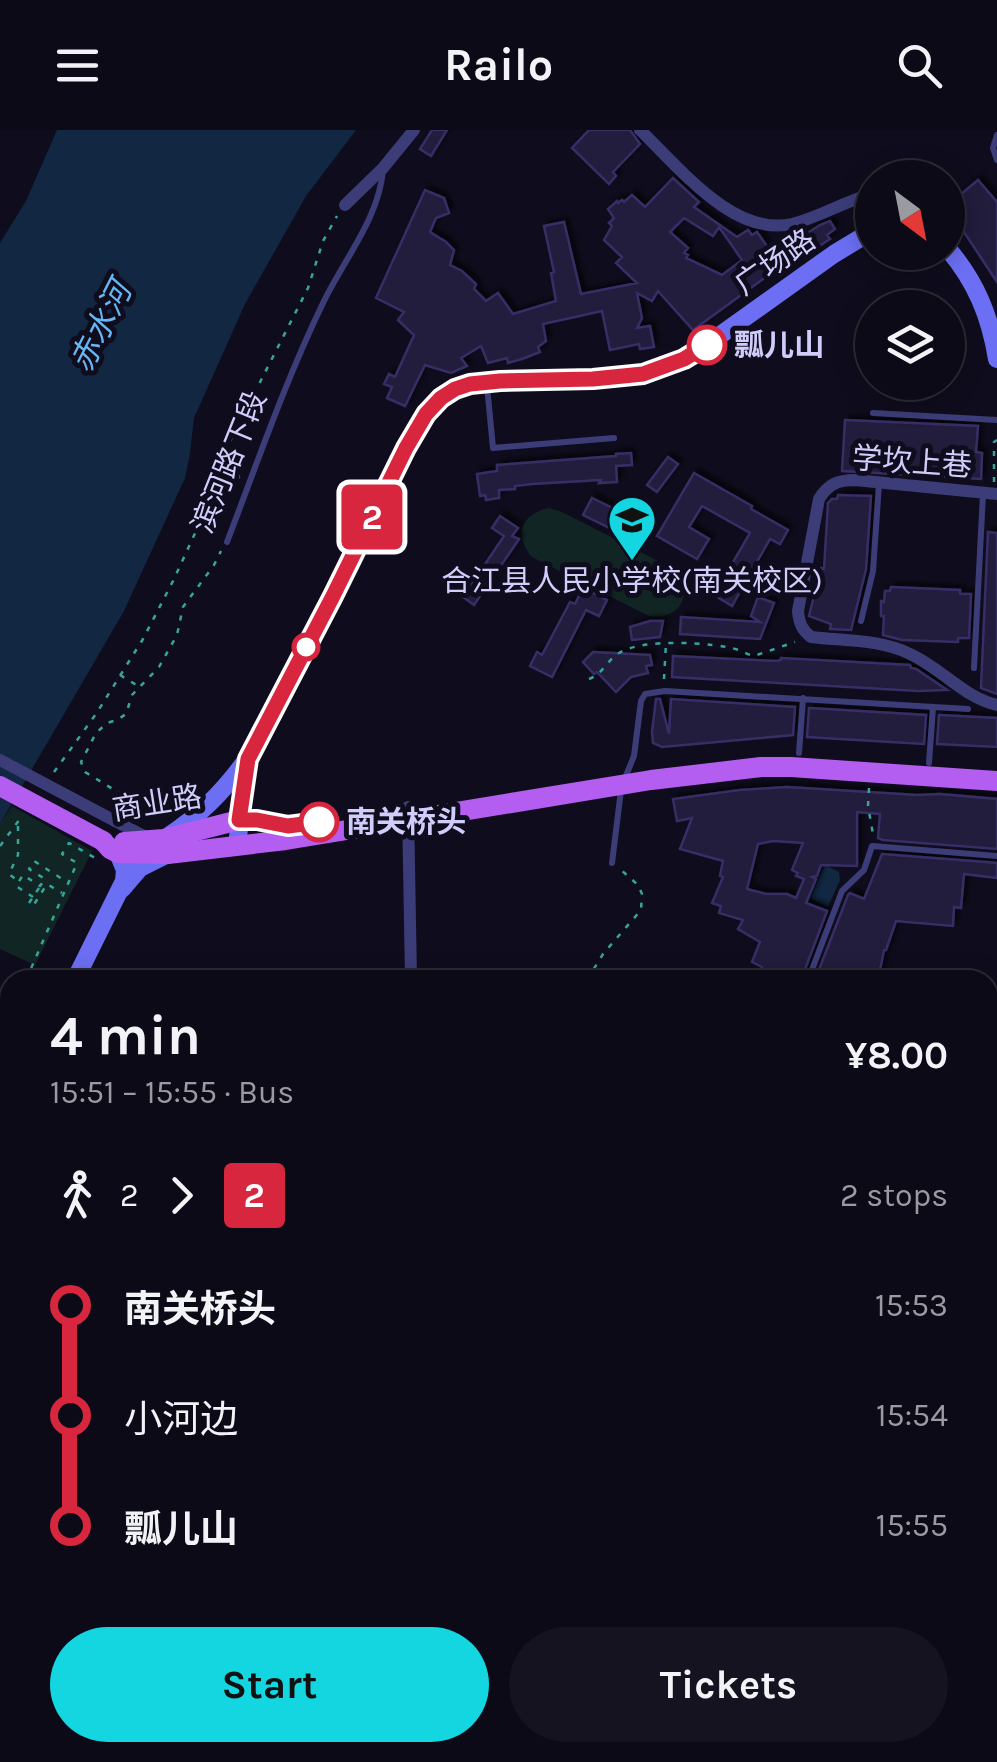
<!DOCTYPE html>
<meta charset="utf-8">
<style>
body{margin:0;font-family:Karla,"Noto Sans SC",sans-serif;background:#14131f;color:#f1f3f6;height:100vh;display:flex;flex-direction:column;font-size:38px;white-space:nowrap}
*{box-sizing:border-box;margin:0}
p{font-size:32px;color:#9a9aa1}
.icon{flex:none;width:55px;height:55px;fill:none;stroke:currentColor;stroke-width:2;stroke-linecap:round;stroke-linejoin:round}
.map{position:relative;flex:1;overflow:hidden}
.sheet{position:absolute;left:0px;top:840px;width:998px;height:792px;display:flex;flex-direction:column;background:#0b0a16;border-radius:30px 30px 0 0;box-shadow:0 5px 25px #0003,0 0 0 2px #2b2b35}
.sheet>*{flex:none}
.badge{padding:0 20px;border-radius:8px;font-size:35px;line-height:65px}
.needle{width:65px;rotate:148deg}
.tools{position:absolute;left:855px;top:30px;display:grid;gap:20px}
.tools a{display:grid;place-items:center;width:110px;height:110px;border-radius:50%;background:#0b0a16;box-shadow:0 5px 25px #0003,0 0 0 2px #2b2b35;font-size:50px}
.map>.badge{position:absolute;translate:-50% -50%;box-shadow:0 0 0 5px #fff}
.legs{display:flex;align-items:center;gap:15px;height:110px;padding:0 50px;font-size:32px}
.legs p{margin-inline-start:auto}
.summary{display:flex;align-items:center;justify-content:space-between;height:170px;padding:0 50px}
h1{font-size:55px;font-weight:700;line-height:75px}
.button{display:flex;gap:20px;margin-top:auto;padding:20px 50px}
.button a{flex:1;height:115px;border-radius:60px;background:#13d6e1;color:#111;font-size:40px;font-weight:700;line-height:115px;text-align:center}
.button a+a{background:#14131f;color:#f1f3f6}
ul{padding:0 50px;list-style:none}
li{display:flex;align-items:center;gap:35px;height:110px;font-size:38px}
li i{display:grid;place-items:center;width:15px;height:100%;margin:0 12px;background:currentColor}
li i::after{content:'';width:25px;height:25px;margin:-12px;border:8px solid;border-radius:50%;background:#0b0a16}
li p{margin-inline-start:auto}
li:first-child i{background:linear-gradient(#0000 50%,currentColor 0)}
li:last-child i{background:linear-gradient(currentColor 50%,#0000 0)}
header{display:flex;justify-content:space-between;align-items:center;height:130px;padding:0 50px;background:#0b0a16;font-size:45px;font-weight:700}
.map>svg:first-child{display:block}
.green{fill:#112624}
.water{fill:#112742}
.building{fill:#201b3c;stroke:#372f66;stroke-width:2.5;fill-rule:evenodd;filter:url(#shadow)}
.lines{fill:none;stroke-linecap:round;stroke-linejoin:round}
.path{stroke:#37a599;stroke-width:2.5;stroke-dasharray:5 8;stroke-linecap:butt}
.service{stroke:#3c3d78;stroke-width:6}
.minor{stroke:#3c3d78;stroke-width:12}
.tertiary{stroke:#3c3d78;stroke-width:15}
.secondary{stroke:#6c6ff3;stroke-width:18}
.primary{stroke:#b35ef1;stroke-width:20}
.minor-bridge{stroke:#3c3d78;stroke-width:12}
.primary-bridge{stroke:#b35ef1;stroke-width:20}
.line-1-casing{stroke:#fff;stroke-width:22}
.line-1{stroke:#d7263d;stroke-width:15}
.stop-1-dot{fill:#fff;stroke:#d7263d;stroke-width:5}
.labels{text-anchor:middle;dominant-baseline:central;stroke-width:10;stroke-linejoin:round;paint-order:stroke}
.street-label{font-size:30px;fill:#d0cdfb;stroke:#0f0d1d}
.stop-label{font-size:30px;font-weight:bold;fill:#d0cdfb;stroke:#0f0d1d;text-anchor:start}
.poi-label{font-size:30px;fill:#d0cdfb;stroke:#0f0d1d}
.water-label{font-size:32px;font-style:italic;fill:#64b7f2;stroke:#0f0d1d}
</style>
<header><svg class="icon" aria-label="menu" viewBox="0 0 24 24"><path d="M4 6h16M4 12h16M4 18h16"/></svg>Railo<svg class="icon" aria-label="search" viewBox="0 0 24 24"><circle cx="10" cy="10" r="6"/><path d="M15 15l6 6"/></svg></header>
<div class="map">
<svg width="997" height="1632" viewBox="0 0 997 1632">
<defs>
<filter id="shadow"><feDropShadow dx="4.5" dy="-4.5" stdDeviation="2.5" flood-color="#0009"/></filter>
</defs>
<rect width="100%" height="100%" fill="#0f0d1d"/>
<g class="green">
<path d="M549,378L562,382L674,439C695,462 681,491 649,486L532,427C513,405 521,384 549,378Z"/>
<path d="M12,676L92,721L35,835L0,819V694Z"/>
</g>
<g class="water">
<path d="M57,0H356L306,66L245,174L194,288L190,323L185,348L124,481L0,694V113L26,71Z"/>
<path d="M825,735L839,742L840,750L828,777L810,768Z"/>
<path d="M0,1188L10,1192V1622H988V1457L997,1460V1632H0Z"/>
</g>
<g class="building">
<path d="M432,0H447L431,26L420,19Z"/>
<path d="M589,0H630L640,14L613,42L616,46L609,54L572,18Z"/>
<path d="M673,48L699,72L694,77L737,107L748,100L752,105L757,102L773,125L820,95L830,91L835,99L827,105L830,109L772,147L770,144L693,200L658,161L652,171L637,163L642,188L637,198L650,196L654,217L640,219L639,214L610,220L602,181L543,194L546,211L538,217L540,222L522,229L508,233L507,228L488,233L481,216L461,228L467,236L451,243L425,235L405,276L387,268L392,257L384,254L389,244L395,247L414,205L398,190L404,182L376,168L425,60L444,68L449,83L436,88L430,102L446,112L454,120L450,135L462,141L476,154L474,159L486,171L498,163L513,184L556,171L551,143L554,142L544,96L564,92L581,164L637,153L616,133L622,127L604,110L612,96L609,93L614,88L608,79L617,71L618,73L622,70L624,72L632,65L645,77ZM684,88L713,106L719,97L742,130L722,145L686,128L688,125L684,123L688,118L670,102Z"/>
<path d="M978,50L997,72V152L962,99L964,97L948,78V75Z"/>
<path d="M845,290L978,296L976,322L982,323L981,349L842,341Z"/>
<path d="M631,323L632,335L616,336L617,352L599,353L601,350L532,354L515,356V359L499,360V368L486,370L485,365L480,366L477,344L497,341V335L616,326V324Z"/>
<path d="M668,327L678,334L657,362L647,355Z"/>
<path d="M694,343L752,376L751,379L788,400L780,414L770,409L732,476L714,465L750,403L702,376L689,397L709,409L697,429L657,406Z"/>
<path d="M838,365L871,366L866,439L851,500L830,499L831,494L809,486L821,438L824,439L828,373L832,369H837Z"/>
<path d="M592,368L633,388L624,405L583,385Z"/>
<path d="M500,386L518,398L512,406L519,409L474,475L463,467L504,406L492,398Z"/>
<path d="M988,402L997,403V564L981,558Z"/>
<path d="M891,457L960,460V464H971L969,508H958V512L902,510L883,505L884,486H881V471L884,472L885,461H890Z"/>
<path d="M583,458L607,470L599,486L586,480L552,547L530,536L537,522L542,525L570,472L575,474Z"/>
<path d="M758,467L774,473L760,509L680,504L681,487L760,492L751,486Z"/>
<path d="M650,491H663L660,507L632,510L630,497Z"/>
<path d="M593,522L650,525L652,535L646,536L648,543L631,547L616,562L597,542L594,544L583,532Z"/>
<path d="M673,526L776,531L781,530V528L910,535L911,538L916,539L947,560L918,561L672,547Z"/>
<path d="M656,569H660L669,604L671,569L795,577L793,605L662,617L653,613L652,602Z"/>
<path d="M809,578L926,585L924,614L807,607Z"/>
<path d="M939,585L997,588V617L937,614Z"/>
<path d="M787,657L917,665L940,664L997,669V719L883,710L878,708L880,684L857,682V736L821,735L817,746L812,747L816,749L806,773L827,781L801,850H778L760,842L762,837L752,832L760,812L738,799L743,790L719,783L721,776L712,773L723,747L720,746L723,731L680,719L692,688L677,691L673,669L740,660ZM773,711L803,713L792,740L798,743L796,746L804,749L796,768L787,764H766L747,759L758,714Z"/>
<path d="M882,724L997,733V748L964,744L961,778L954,777L953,796L896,791L886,820H884L879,845L876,844L875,850H815L848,765L850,763L864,769Z"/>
<path d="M10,1036V1103L6,1100L0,1086V1060Z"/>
</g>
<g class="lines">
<g class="path">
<path d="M228,320L238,338L239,349"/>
<path d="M994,352V312L997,310"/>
<path d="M120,545L138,556"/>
<path d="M589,549C603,544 607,530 619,523C642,508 714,512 739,520C744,522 749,525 754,526L795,512"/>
<path d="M664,549L666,513"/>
<path d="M54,642L96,584L143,509L173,451L209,373L229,313L308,158L323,111L337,86"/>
<path d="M869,658L868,676L873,704"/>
<path d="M128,683L134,672L85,642L81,632L96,603L107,593L117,590L126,584L132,565L159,537L177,505L183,477L214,435L221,421"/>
<path d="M18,696V725L9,744L18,751"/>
<path d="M0,716L23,685"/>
<path d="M39,758L29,773L33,776L47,754L62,763"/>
<path d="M33,767L16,756L23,745L40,756L45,749L29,739L34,731L67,752"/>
<path d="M26,850L77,733L62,724L69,713L95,728"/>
<path d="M587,850L603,824L641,780L642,764L638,755L620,739"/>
<path d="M988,982H997"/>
</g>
<g class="service">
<path d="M997,5L993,18L997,30"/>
<path d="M487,256L493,318L614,308"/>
<path d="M873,283L997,290"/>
<path d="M227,412C258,331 286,249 324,171C345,128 379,88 383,40"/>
<path d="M861,491L873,441L879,354"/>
<path d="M974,538L983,364"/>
<path d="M799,623L803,568"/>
<path d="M929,633L933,577"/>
<path d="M625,648L634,626L641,571L645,564L665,561L968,579"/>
<path d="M612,733L621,660"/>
<path d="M808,850L842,761L864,740L872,716L997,726"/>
<path d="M0,895L10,873"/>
<path d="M0,907L10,913"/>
</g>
<g class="minor">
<path d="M640,0C679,37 733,107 792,94C820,87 845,71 872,64"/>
<path d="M345,75L383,38L414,0"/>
<path d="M997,364L855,350C838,350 828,354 819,369L798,481C799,493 802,500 811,507C844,511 880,509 910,524C941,538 963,567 997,575"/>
<path d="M408,677L411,850"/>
<path d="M115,691L146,707"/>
<path d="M988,1254L997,1213"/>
</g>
<path class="tertiary" d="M988,1139L997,1141"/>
<g class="secondary">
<path d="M948,119C976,152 990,186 997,229"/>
<path d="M170,705C200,685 223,662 244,633"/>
<path d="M237,716L247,629L333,466L406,318L425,284L441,268L455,259L470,254L500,251L593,249L643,243L684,229L705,216L834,124L872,101"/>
<path d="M122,759L140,738L168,724"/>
<path d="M75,850L124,751L125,740L118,723"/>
<path d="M0,1011L10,988"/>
<path d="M0,1111L10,1121"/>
<path d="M988,1323L997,1325"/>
</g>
<g class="primary">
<path d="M103,711L110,719L118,723L168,724L286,710L651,650L761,637H791L997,651"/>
<path d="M124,712L164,709L239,690H257L287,696L312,693"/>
</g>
<path class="minor-bridge" d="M0,630L115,691"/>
<path class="primary-bridge" d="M0,656L103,711"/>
</g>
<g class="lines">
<g class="line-1-casing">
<path id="line-1" d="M319,692L288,696L257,690H239L248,629L333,466L406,318L426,284L441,268L455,259L470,254L500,251L593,249L643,244L684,229L707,215"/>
</g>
<use href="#line-1" class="line-1"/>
</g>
<defs>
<g id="school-pin" transform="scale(2.5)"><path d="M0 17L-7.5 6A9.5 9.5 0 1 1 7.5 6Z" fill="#13d6e1" stroke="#0f0d1d"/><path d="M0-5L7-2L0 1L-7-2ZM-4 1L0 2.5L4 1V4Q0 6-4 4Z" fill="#111"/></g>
</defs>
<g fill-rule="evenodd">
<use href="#school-pin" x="632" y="390"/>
</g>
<g class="stop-1-dot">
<circle cx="707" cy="215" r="18"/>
<circle cx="306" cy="517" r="12"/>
<circle cx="319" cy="692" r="18"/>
</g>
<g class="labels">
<g class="street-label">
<text transform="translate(775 132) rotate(-35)">广场路</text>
<text transform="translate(229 332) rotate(-68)">滨河路下段</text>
<text transform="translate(912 332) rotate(4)">学坎上巷</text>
<text transform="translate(157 673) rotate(-9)">商业路</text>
</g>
<g class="stop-label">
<text x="734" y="215">瓢儿山</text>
<text x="346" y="692">南关桥头</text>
</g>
<g class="poi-label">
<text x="632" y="451">合江县人民小学校(南关校区)</text>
</g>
<g class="water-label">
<text transform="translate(101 197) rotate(-63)">赤水河</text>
</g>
</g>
</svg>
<div class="tools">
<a><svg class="needle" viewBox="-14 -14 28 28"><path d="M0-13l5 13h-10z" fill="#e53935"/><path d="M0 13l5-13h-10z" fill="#9a9aa1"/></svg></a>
<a><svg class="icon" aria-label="layers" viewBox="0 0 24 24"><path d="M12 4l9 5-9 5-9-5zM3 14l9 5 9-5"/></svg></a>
</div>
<b class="badge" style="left:372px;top:387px;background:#d7263d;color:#fff">2</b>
<section class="sheet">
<div class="summary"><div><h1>4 min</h1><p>15:51 – 15:55 · Bus</p></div><b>¥8.00</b></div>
<div class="legs"><svg class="icon" aria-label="walk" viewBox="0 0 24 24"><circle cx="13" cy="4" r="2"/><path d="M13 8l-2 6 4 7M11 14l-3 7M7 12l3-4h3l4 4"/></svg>2<svg class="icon" aria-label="forward" viewBox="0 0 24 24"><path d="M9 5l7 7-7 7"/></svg><b class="badge" style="background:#d7263d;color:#fff">2</b><p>2 stops</p></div>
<ul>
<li><i style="color:#d7263d"></i><b>南关桥头</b><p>15:53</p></li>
<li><i style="color:#d7263d"></i><span>小河边</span><p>15:54</p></li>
<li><i style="color:#d7263d"></i><b>瓢儿山</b><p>15:55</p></li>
</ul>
<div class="button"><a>Start</a><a>Tickets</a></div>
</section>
</div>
